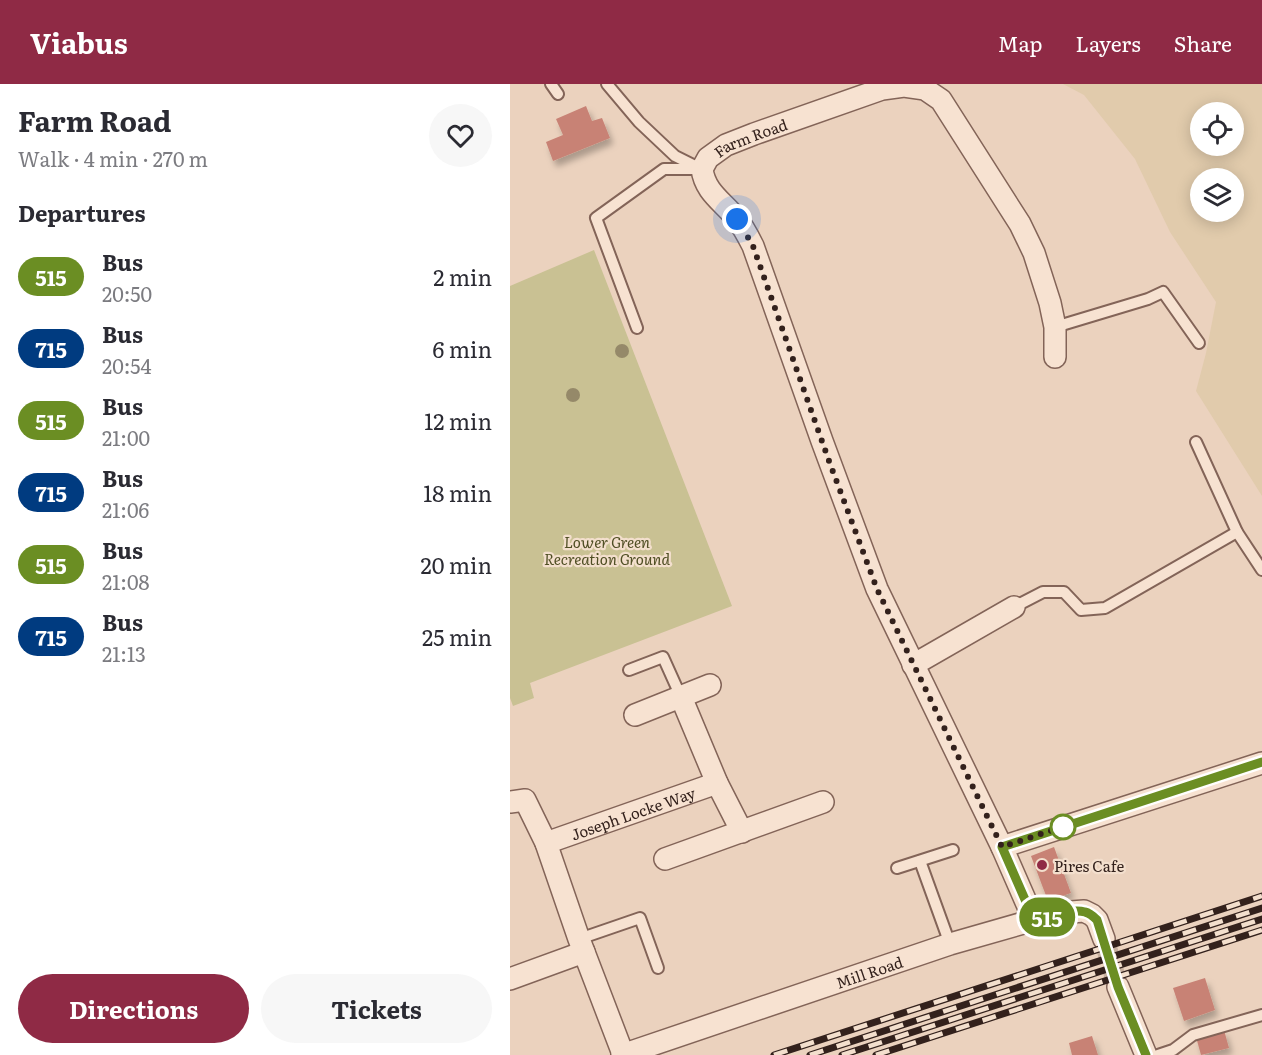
<!DOCTYPE html>
<meta charset="utf-8">
<style>
body{margin:0;font-family:Literata,serif;background:#f7f7f7;color:#2b2b33;height:100vh;display:flex;flex-direction:column;font-size:22px;white-space:nowrap}
*{box-sizing:border-box;margin:0}
p{font-size:20px;color:#7c7c81}
.icon{flex:none;width:33px;height:33px;fill:none;stroke:currentColor;stroke-width:2;stroke-linecap:round;stroke-linejoin:round}
.map{position:relative;flex:1;overflow:hidden}
.details{display:flex;flex-direction:column;background:#fff;width:510px}
.details>*{flex:none}
.badge{padding:0 12px;border-radius:20px;font-size:21px;line-height:39px}
.controls{position:absolute;left:680px;top:18px;display:grid;gap:12px}
.controls a{display:grid;place-items:center;width:54px;height:54px;border-radius:50%;background:#fff;box-shadow:0 3px 15px #0003;font-size:30px}
.you{position:absolute;width:30px;height:30px;margin:-15px;border:4px solid #fff;border-radius:50%;background:#1a73e8;box-shadow:0 0 0 9px #1a73e833}
.map>.badge{position:absolute;translate:-50% -50%;box-shadow:0 0 0 3px #fff}
h2{padding:0 18px;font-size:22px;line-height:54px}
.round{display:grid;place-items:center;flex:none;width:63px;height:63px;border-radius:32px;background:#f7f7f7}
.head{display:flex;align-items:center;justify-content:space-between;height:102px;padding:0 18px}
h1{font-size:28px;font-weight:700;line-height:45px}
.cta{display:flex;gap:12px;margin-top:auto;padding:12px 18px}
.cta a{flex:1;height:69px;border-radius:36px;background:#8f2a45;color:#fff;font-size:24px;font-weight:700;line-height:69px;text-align:center}
.cta a+a{background:#f7f7f7;color:#2b2b33}
ul{padding:0;list-style:none}
li{display:flex;align-items:center;gap:18px;height:72px;padding:0 18px}
li div{flex:1}
li b{display:block;font-size:22px}
li em{font-style:normal}
li .badge{min-width:66px;font-weight:700;text-align:center}
header{display:flex;align-items:center;gap:36px;box-sizing:border-box;height:84px;padding:0 30px;background:#8f2a45;color:#fff}
header strong{font-size:28px}
nav{display:flex;gap:33px;margin-inline-start:auto;font-size:21px}
main{display:flex;flex:1;min-height:0}
.map>svg:first-child{display:block}
.farmland{fill:#e1cbac;fill-rule:evenodd}
.green{fill:#c9c193}
.building{fill:#c88275;filter:url(#shadow)}
.lines{fill:none;stroke-linecap:round;stroke-linejoin:round}
.minor-tunnel{stroke:#c6af9e;stroke-width:21;stroke-dasharray:21 10;stroke-linecap:butt}
.service-casing{stroke:#836458;stroke-width:14}
.minor-casing{stroke:#836458;stroke-width:24}
.service{stroke:#f7e2d1;stroke-width:10}
.minor{stroke:#f7e2d1;stroke-width:21}
.rail-casing{stroke:#33211c;stroke-width:7}
.rail{stroke:#f3dfcd;stroke-width:4.5;stroke-dasharray:14;stroke-linecap:butt}
.tree{fill:#958969}
.line-casing{stroke:#fff;stroke-width:14}
.line{stroke:#6b8e23;stroke-width:9}
.walk{stroke:#33211c;stroke-width:6;stroke-dasharray:0 10.8}
.stop-dot{fill:#fff;stroke:#6b8e23;stroke-width:3}
.poi-dot{fill:#8f2a45;stroke:#f3dfcd;stroke-width:2}
.labels{text-anchor:middle;dominant-baseline:central;stroke-width:4.5;stroke-linejoin:round;paint-order:stroke}
.street-label{font-size:15px;fill:#33211c;stroke:#f3dfcd}
.park-label{font-size:15px;font-style:italic;fill:#4f4e23;stroke:#f3dfcd}
.poi-label{font-size:15px;fill:#33211c;stroke:#f3dfcd;text-anchor:start}
</style>
<header>
<strong>Viabus</strong>
<nav><a>Map</a><a>Layers</a><a>Share</a></nav>
</header>
<main>
<section class="details">
<div class="head"><div><h1>Farm Road</h1><p>Walk · 4 min · 270 m</p></div><a class="round"><svg class="icon" aria-label="heart" viewBox="0 0 24 24"><path d="M12 20l-8-8c-3-5 5-10 8-4 3-6 11-1 8 4z"/></svg></a></div>
<h2>Departures</h2>
<ul>
<li><span class="badge" style="background:#6b8e23;color:#fff">515</span><div><b>Bus</b><p>20:50</p></div><em>2 min</em></li>
<li><span class="badge" style="background:#003b80;color:#fff">715</span><div><b>Bus</b><p>20:54</p></div><em>6 min</em></li>
<li><span class="badge" style="background:#6b8e23;color:#fff">515</span><div><b>Bus</b><p>21:00</p></div><em>12 min</em></li>
<li><span class="badge" style="background:#003b80;color:#fff">715</span><div><b>Bus</b><p>21:06</p></div><em>18 min</em></li>
<li><span class="badge" style="background:#6b8e23;color:#fff">515</span><div><b>Bus</b><p>21:08</p></div><em>20 min</em></li>
<li><span class="badge" style="background:#003b80;color:#fff">715</span><div><b>Bus</b><p>21:13</p></div><em>25 min</em></li>
</ul>
<div class="cta"><a>Directions</a><a>Tickets</a></div>
</section>
<div class="map">
<svg width="752" height="971" viewBox="0 0 752 971">
<defs>
<filter id="shadow"><feDropShadow dx="3.5" dy="6" stdDeviation="3" flood-color="#0004"/></filter>
</defs>
<rect width="100%" height="100%" fill="#ebd2be"/>
<path class="farmland" d="M553,0H752V412L686,307L696,269L706,218L660,148L625,75L574,11ZM690,28H723V62H690ZM690,94H723V128H690Z"/>
<path class="green" d="M84,166L222,522L20,599L24,614L3,622L0,614V202Z"/>
<g class="building">
<path d="M76,22L82,37L92,34L100,54L43,77L36,58L53,51L46,35Z"/>
<path d="M544,763L561,809L538,817L521,772Z"/>
<path d="M695,894L705,926L674,937L663,904Z"/>
<path d="M714,946L719,964L691,971L686,953Z"/>
<path d="M582,952L588,971H562L559,959Z"/>
</g>
<g class="lines">
<path class="minor-tunnel" d="M594,855L608,903"/>
<g class="service-casing">
<g id="service">
<path d="M41,0L48,10"/>
<path d="M97,0L129,38L165,72L189,84"/>
<path d="M545,243L638,215L653,208L689,259"/>
<path d="M127,244L86,134L154,85H192"/>
<path d="M686,358L727,448L752,486"/>
<path d="M504,523L533,508H554L571,526L595,524L727,448"/>
<path d="M119,586L153,573L171,613"/>
<path d="M410,777L440,860"/>
<path d="M387,784L443,766"/>
<path d="M69,855L130,834L148,884"/>
<path d="M648,971L663,966L683,951L752,931"/>
</g>
</g>
<g class="minor-casing">
<g id="minor">
<path d="M403,581L504,523"/>
<path d="M171,613L207,699L232,748"/>
<path d="M125,631L200,601"/>
<path d="M0,718L15,716L36,759L69,855L113,970"/>
<path id="s1" d="M36,759L207,699"/>
<path d="M492,763L752,679"/>
<path d="M155,775L313,718"/>
<path id="s2" d="M524,836L492,763L367,505L312,357L243,162C238,152 233,142 226,134C212,117 195,108 192,85L198,74L216,61L244,50L372,5L394,2L415,5L431,16L510,140L524,169L540,219L545,243V273"/>
<path d="M0,895L74,868"/>
<path d="M608,903L636,971"/>
<path id="s3" d="M112,971L440,860L524,836L561,828L574,827L582,831L587,836L594,855"/>
</g>
</g>
<use href="#service" class="service"/>
<use href="#minor" class="minor"/>
<g class="rail-casing">
<g id="rail">
<path d="M264,971L752,812"/>
<path d="M300,971L752,824"/>
<path d="M332,971L752,835"/>
<path d="M366,971L752,846"/>
</g>
</g>
<use href="#rail" class="rail"/>
</g>
<g class="tree">
<circle cx="112" cy="267" r="7"/>
<circle cx="63" cy="311" r="7"/>
</g>
<g class="lines">
<g class="line-casing">
<path id="line" d="M636,971L608,903L587,836C584,833 580,829 575,828C561,824 538,833 524,836L492,763L752,678"/>
</g>
<use href="#line" class="line"/>
<path class="walk" d="M227,135L243,162L319,377L367,505L492,763L555,742L553,743"/>
</g>
<circle class="stop-dot" cx="553" cy="743" r="12"/>
<circle class="poi-dot" cx="532" cy="781" r="6"/>
<g class="labels">
<g class="street-label">
<text stroke="none"><textPath href="#s2" startOffset="885">Farm Road</textPath></text>
<text stroke="none"><textPath href="#s1" startOffset="92">Joseph Locke Way</textPath></text>
<text stroke="none"><textPath href="#s3" startOffset="261">Mill Road</textPath></text>
</g>
<g class="park-label">
<text x="97" y="457">Lower Green<tspan x="97" dy="17">Recreation Ground</tspan></text>
</g>
<g class="poi-label">
<text x="544" y="781">Pires Cafe</text>
</g>
</g>
</svg>
<div class="controls">
<a><svg class="icon" aria-label="locate" viewBox="0 0 24 24"><circle cx="12" cy="12" r="6"/><path d="M12 2v4M12 18v4M2 12h4M18 12h4"/></svg></a>
<a><svg class="icon" aria-label="layers" viewBox="0 0 24 24"><path d="M12 4l9 5-9 5-9-5zM3 14l9 5 9-5"/></svg></a>
</div>
<div class="you" style="left:227px;top:135px"></div>
<b class="badge" style="left:537px;top:833px;background:#6b8e23;color:#fff">515</b>
</div>
</main>
